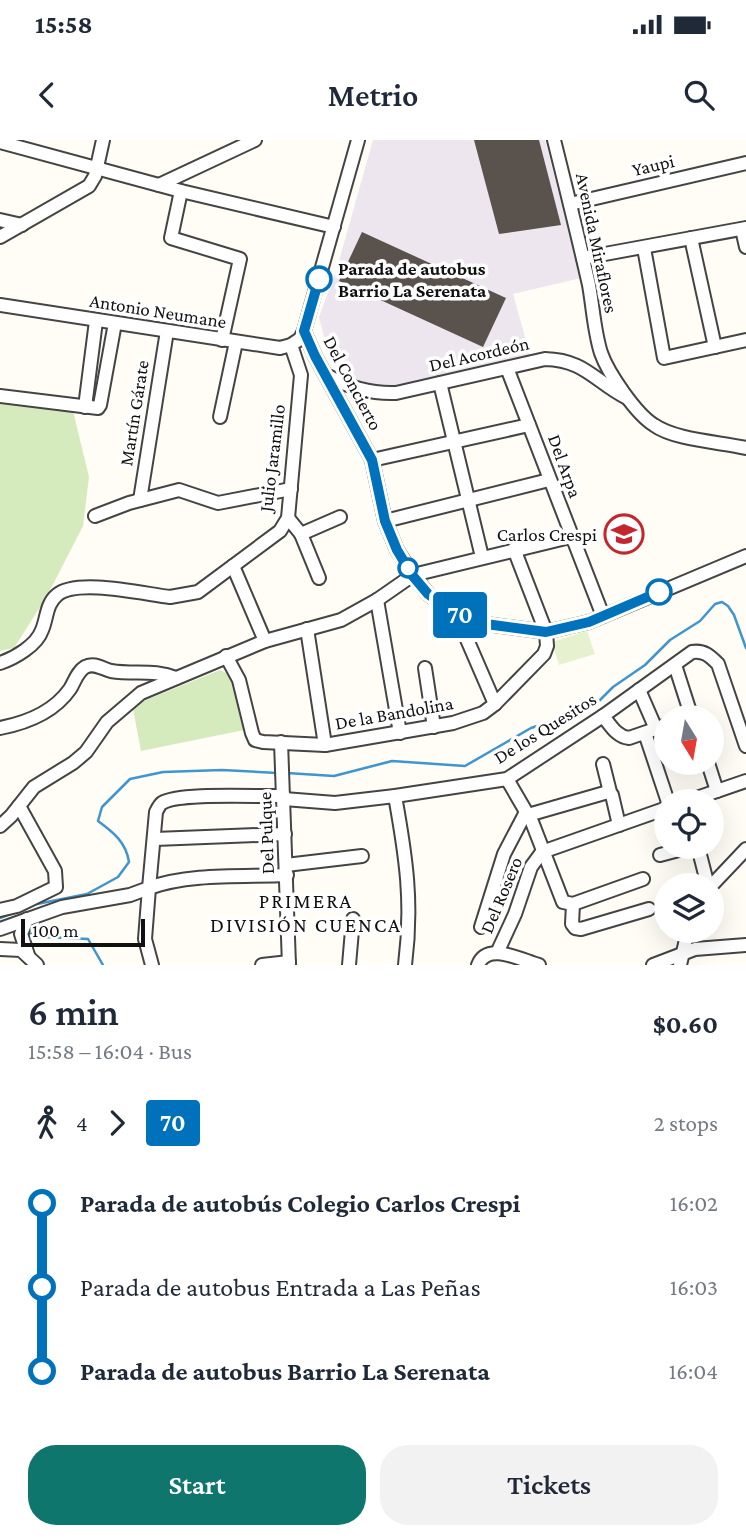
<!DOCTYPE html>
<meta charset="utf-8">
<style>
body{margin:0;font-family:"Crimson Pro",serif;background:#f2f2f3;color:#1f2937;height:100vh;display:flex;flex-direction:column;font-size:26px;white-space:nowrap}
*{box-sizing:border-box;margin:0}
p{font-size:23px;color:#747a83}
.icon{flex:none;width:38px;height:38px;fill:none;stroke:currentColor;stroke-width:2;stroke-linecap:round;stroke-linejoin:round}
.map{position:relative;height:825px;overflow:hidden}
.details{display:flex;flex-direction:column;background:#fff;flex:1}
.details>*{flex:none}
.badge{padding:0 14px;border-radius:5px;font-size:24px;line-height:46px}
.needle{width:46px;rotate:169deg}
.buttons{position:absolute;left:654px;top:565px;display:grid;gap:14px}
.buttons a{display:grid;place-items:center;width:70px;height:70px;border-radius:50%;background:#fff;box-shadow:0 7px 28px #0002;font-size:35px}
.scale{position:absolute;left:21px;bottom:18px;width:124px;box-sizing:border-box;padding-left:7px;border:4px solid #111;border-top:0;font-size:19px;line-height:24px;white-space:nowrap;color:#111;-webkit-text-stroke:5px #fff;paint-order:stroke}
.map>.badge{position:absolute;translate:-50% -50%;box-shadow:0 0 0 4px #fff}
.legs{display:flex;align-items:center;gap:10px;height:77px;padding:0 28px;font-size:23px}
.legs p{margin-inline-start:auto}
.overview{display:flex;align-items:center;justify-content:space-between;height:119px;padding:0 28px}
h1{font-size:38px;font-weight:600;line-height:52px}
.primary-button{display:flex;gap:14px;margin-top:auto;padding:14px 28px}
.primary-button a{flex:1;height:80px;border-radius:28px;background:#0f766e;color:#fff;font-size:28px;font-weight:600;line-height:80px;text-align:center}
.primary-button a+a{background:#f2f2f3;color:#1f2937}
ul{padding:0 28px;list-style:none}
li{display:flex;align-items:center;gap:24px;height:84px;font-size:26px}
li i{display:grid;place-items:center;width:10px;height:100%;margin:0 9px;background:currentColor}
li i::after{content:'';width:18px;height:18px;margin:-9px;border:5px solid;border-radius:50%;background:#fff}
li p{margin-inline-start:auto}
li:first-child i{background:linear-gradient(#0000 50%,currentColor 0)}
li:last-child i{background:linear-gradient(currentColor 50%,#0000 0)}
.status{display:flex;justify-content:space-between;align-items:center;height:49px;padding:0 35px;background:#fff;direction:ltr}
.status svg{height:19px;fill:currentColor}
header{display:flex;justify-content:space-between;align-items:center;height:91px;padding:0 28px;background:#fff;font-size:32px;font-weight:600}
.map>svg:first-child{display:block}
.industrial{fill:#eee6ef}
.green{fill:#d5ebbd}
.pitch{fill:#e6f2cf}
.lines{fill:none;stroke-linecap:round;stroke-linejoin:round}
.stream{stroke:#3f96cf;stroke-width:2.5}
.building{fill:#5a524d}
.minor-casing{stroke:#444;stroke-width:16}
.minor{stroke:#fff;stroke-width:12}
.line-1-casing{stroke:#fff;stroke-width:16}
.line-1{stroke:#0072bc;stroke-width:10}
.stop-1-dot{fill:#fff;stroke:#0072bc;stroke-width:3.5}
.labels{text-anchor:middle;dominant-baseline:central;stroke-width:7;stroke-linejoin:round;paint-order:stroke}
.street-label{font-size:19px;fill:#111;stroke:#fff}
.stop-label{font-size:19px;font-weight:bold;fill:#111;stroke:#fff;text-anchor:start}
.poi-label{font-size:19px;fill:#111;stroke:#fff;text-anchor:end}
.neighbourhood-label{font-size:21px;letter-spacing:2px;fill:#111;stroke:#fff}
</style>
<div class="status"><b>15:58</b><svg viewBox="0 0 49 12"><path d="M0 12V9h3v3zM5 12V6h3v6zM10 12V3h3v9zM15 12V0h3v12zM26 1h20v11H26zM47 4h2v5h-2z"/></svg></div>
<header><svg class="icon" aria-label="back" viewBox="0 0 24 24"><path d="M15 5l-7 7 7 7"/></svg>Metrio<svg class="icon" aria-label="search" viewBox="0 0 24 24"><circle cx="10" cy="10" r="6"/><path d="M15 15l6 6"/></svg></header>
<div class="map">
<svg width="746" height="825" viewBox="0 0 746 825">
<rect width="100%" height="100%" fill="#fffdf5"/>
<path class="industrial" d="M373,0H545L581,138L513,154L530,215L384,248L355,239L327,209L319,177L337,128Z"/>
<g class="green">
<path d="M0,261L73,271L89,337L83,386L47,456L14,508L0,511Z"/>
<path d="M220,530L231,535L244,590L141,611L133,569L141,562Z"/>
</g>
<path class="pitch" d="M587,491L595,514L559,525L552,502Z"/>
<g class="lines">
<g class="stream">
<path d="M287,633L334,636L392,621L465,626L531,588L582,571L599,561L613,547L645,525L670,500L700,481L715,464L722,462L728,466L734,475L746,508"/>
<path d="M32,765L87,754L118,737L129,722C126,702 113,692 98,681L102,667L130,639L163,632L222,630L277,633"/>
<path d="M0,778L13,773"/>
<path d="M27,793L45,797L88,799L103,825"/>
</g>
</g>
<g class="building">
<path d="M474,0H539L561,85L499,94Z"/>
<path d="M362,92L506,158L483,207L339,141Z"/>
</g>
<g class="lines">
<g class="minor-casing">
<g id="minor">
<path d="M554,0C566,48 578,96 589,145C593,167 594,191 601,213C608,233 636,274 654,285C675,300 720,302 746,308"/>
<path d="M0,2L181,51L334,87"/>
<path d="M159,45L255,0"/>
<path d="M181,51L171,98L240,119L222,200"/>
<path d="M570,64L746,23"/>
<path d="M0,80L22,85"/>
<path d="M742,89L746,107"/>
<path d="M0,97L89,46L95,36L103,0"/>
<path d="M691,98L715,207"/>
<path d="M644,108L664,218L746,200"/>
<path d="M583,118L746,88"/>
<path d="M0,165L280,208L291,205L300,199L304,191L358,0"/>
<path d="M304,191L315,216L372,320L385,381L397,410L413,435L428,454L456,474L486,484L546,492L589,482L746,416"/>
<path d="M507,228L603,476"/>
<path d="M328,236C350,248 371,254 396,253L545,219C585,220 594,241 627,258"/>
<path d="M440,243L482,417"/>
<path d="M0,256L98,268L100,265L115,183"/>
<path d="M85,267L96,181"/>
<path d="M220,277L236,202"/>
<path d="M372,320L529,285"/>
<path d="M140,360L167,191"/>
<path d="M95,376L129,363L179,350L218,363L291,349"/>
<path d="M288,378L301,394L319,438"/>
<path d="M385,381L549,340"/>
<path d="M301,394L340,377"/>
<path d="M233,426L265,501"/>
<path d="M377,460L400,593"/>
<path d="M456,474L495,564"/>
<path d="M307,489L325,605"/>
<path d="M226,516L239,540L252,593L255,600L263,602L325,605L453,583L483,573L495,564L544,514L547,506L546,492L514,409"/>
<path d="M0,523C15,518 37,505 42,490C47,479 46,464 57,455C77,438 144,454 170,457L198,452L280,391L288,378L301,235L291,205"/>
<path d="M675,525L692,578"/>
<path d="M425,528L434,587"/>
<path d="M639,550L656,589"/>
<path d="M603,576C611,586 617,597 629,598L667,585"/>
<path d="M0,588C26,583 54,572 70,549C75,541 77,532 85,527C94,522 103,529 111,531C134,535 154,529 176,538"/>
<path d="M645,593L668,662"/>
<path d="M281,602L289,825"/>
<path d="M708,623L717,651"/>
<path d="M603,624L610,652"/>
<path d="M507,639L532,682L563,762L573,764L643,739"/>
<path d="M395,656C406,717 413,763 405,825"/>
<path d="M284,659L335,663L395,656L507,639L603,576L692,512C704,510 710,516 718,524L746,606"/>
<path d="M685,662L746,641"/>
<path d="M528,675L608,652L612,655L619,685"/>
<path d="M0,686L11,676L34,647L73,623L86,612L107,582L141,553L265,501L341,480L377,460L413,435L570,397"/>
<path d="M155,699L285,694"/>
<path d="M698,707L708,746"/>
<path d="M660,715L690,707"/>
<path d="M286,725L362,716"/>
<path d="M711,746L746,709"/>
<path d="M573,764L572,784L575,788L581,789L649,769"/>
<path d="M0,770L17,766L56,747L55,731L19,666"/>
<path d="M27,779L21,794L28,815"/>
<path d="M481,787L504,714L526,672"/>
<path d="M0,789L62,767L130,755L149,748L156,672C157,670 160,664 162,663C178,652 261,657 284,656"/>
<path d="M0,809L21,810L37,825"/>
<path d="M497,813L515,774L531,727L542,712L667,668"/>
<path d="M152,825L145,799L149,748C189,733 244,737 287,735"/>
<path d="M262,825L289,822"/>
<path d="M349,825L353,779"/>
<path d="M478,825C487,801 521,820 539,825"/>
<path d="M653,825L695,809L746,805"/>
<path d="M680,825L688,791"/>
</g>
</g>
<use href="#minor" class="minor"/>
</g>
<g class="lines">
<g class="line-1-casing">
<path id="line-1" d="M319,139L304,191L315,216L372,320L385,381L397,410L412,435L428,454L456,474L486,484L546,492L589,482L659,452"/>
</g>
<use href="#line-1" class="line-1"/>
</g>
<defs>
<g id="school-ring" transform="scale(2.0125)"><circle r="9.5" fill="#fff" stroke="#c4262e" stroke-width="1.5"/><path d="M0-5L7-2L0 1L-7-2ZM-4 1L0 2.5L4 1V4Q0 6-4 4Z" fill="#c4262e"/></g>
</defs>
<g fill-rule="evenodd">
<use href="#school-ring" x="624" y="394"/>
</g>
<g class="stop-1-dot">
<circle cx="319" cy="139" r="12"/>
<circle cx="408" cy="428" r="9"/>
<circle cx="659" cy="452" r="12"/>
</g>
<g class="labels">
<g class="street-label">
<text transform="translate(653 25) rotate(-13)">Yaupi</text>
<text transform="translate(597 103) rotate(78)">Avenida Miraflores</text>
<text transform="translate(158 171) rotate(9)">Antonio Neumane</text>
<text transform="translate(479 214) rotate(-13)">Del Acordeón</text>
<text transform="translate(353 243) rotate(62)">Del Concierto</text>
<text transform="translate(134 273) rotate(-81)">Martín Gárate</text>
<text transform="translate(272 318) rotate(-83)">Julio Jaramillo</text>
<text transform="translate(565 326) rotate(70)">Del Arpa</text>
<text transform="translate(394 573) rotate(-10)">De la Bandolina</text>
<text transform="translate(545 588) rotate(-32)">De los Quesitos</text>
<text transform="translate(266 693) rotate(-92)">Del Pulque</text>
<text transform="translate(501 755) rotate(-67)">Del Rosero</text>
</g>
<g class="stop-label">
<text x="338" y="128">Parada de autobus<tspan x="338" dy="22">Barrio La Serenata</tspan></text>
</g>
<g class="poi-label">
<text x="597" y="394">Carlos Crespi</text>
</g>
<g class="neighbourhood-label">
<text x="306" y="761">PRIMERA<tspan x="306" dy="24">DIVISIÓN CUENCA</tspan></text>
</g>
</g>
</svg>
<div class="buttons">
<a><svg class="needle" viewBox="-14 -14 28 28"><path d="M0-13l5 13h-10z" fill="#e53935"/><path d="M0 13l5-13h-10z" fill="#747a83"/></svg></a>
<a><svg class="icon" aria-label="locate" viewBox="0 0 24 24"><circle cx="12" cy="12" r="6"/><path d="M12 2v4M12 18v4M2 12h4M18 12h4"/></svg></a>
<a><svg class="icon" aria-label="layers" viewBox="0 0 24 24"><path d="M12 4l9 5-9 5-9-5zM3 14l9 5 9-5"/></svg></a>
</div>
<div class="scale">100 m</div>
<b class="badge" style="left:460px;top:475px;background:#0072bc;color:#fff">70</b>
</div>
<section class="details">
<div class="overview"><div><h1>6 min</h1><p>15:58 – 16:04 · Bus</p></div><b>$0.60</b></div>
<div class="legs"><svg class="icon" aria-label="walk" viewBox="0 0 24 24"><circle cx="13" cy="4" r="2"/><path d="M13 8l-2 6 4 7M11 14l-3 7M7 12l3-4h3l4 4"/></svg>4<svg class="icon" aria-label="forward" viewBox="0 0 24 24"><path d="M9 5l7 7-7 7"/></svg><b class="badge" style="background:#0072bc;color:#fff">70</b><p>2 stops</p></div>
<ul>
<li><i style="color:#0072bc"></i><b>Parada de autobús Colegio Carlos Crespi</b><p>16:02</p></li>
<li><i style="color:#0072bc"></i><span>Parada de autobus Entrada a Las Peñas</span><p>16:03</p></li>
<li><i style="color:#0072bc"></i><b>Parada de autobus Barrio La Serenata</b><p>16:04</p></li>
</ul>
<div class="primary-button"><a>Start</a><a>Tickets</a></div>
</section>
